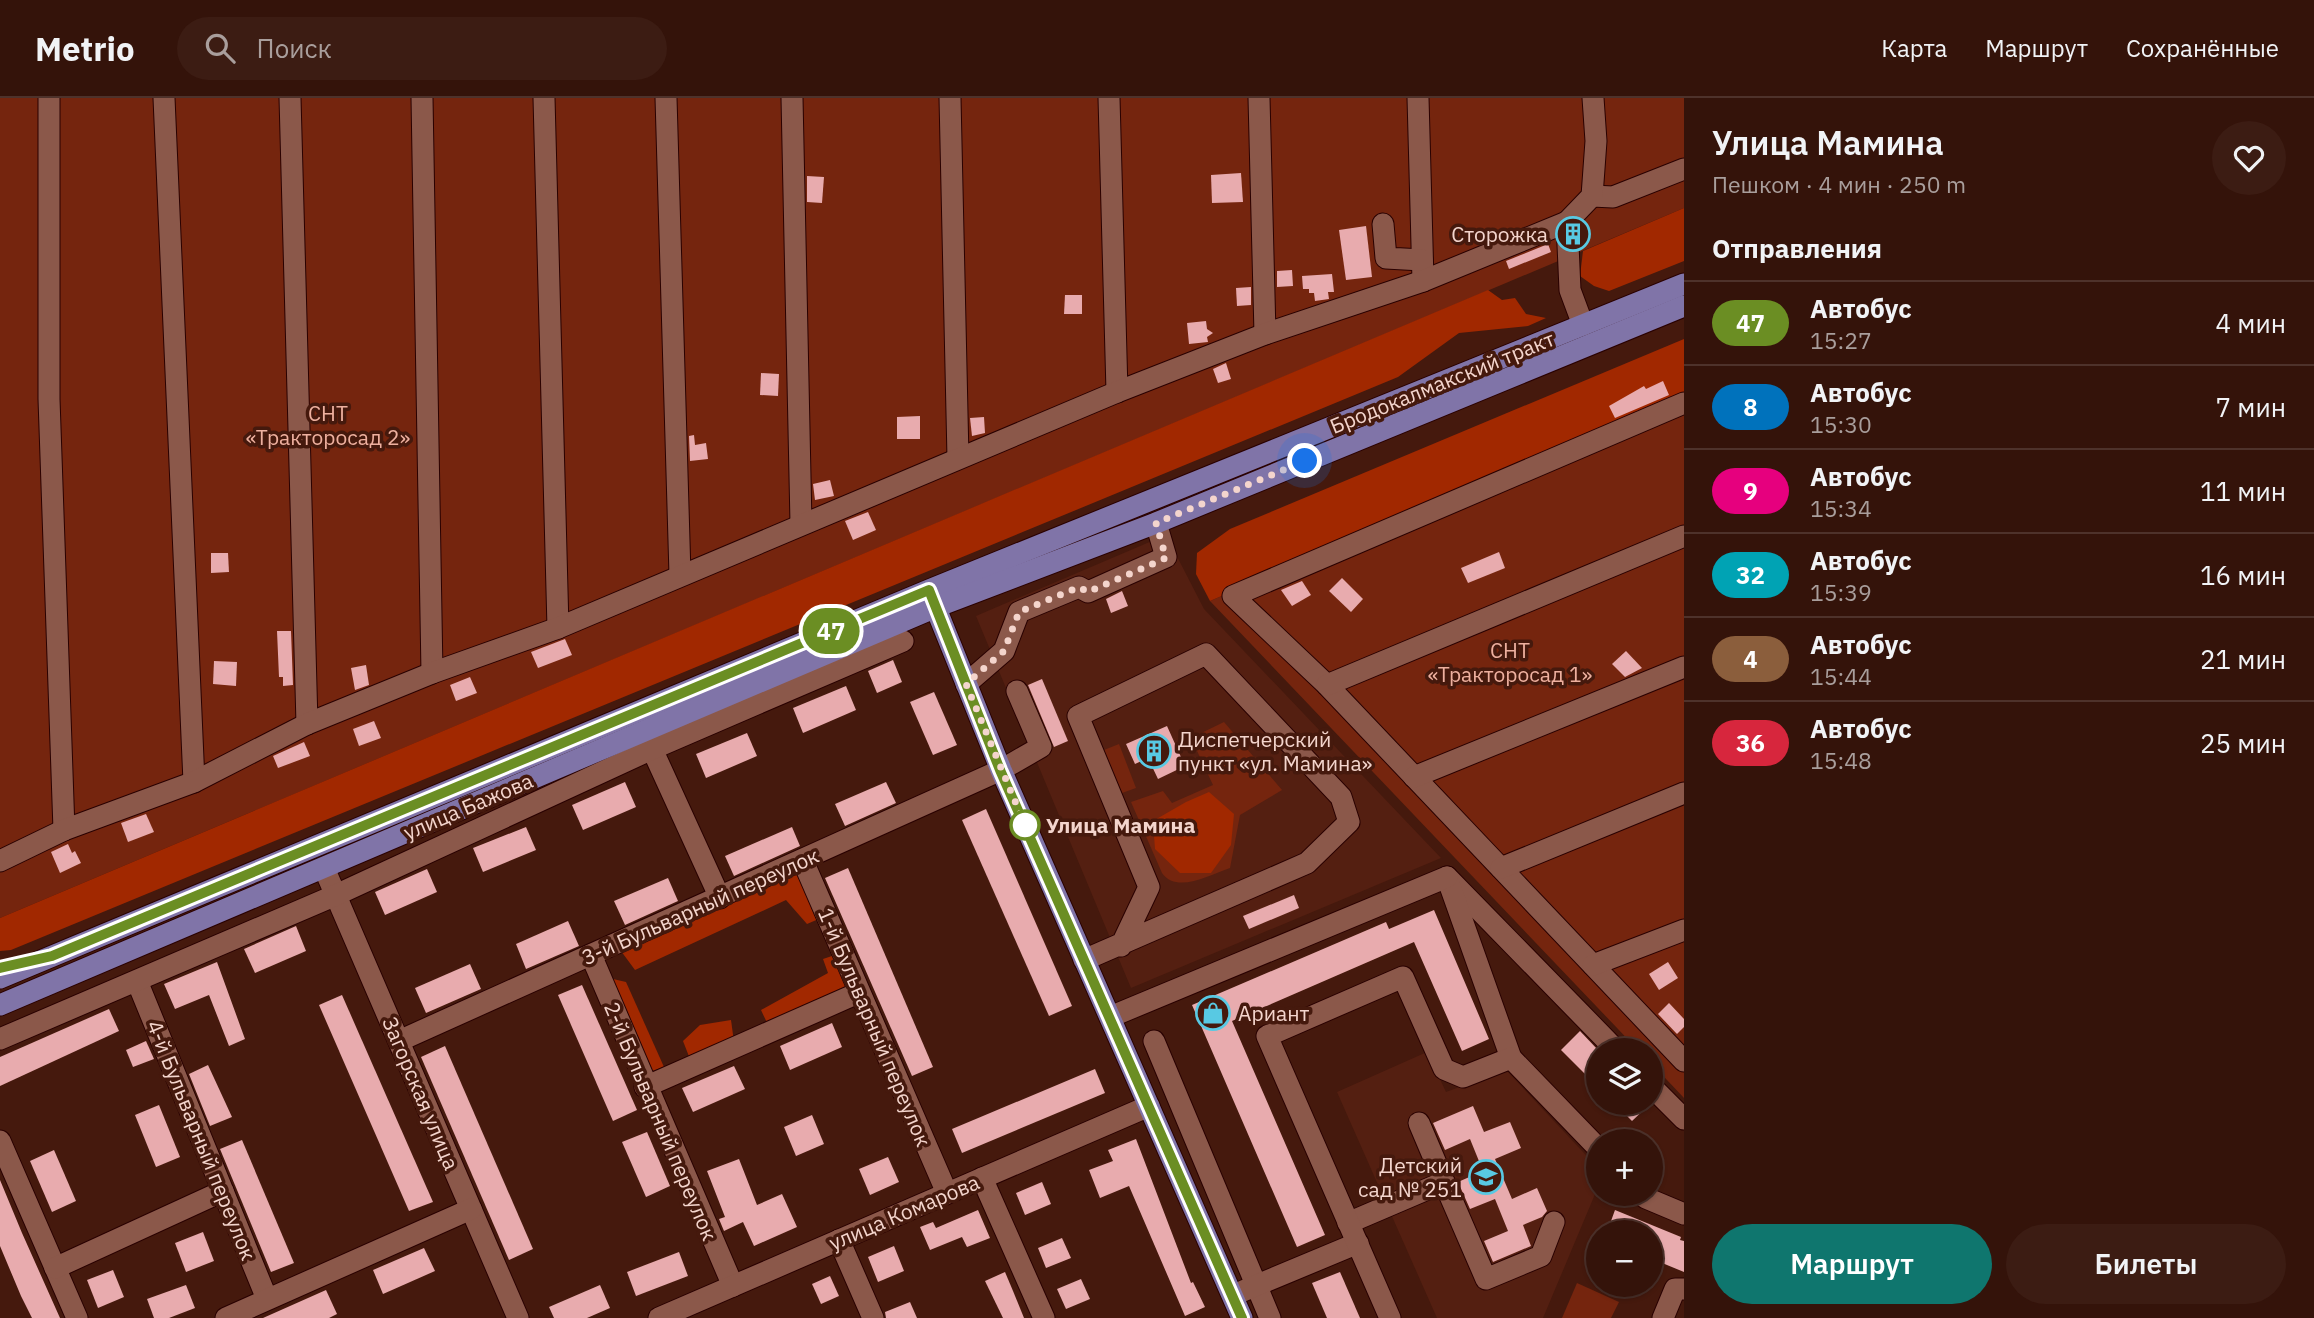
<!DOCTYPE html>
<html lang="ru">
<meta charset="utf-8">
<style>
body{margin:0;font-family:"IBM Plex Sans",sans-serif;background:#3c1c13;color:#f1f3f6;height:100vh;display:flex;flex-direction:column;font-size:26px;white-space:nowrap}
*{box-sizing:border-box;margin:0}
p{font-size:23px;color:#a99e9c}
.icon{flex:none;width:38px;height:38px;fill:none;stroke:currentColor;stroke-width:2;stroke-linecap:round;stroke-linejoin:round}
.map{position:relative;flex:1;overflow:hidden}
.sheet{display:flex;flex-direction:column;background:#34130a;width:630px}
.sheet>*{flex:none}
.badge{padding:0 14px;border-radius:23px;font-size:24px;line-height:46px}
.buttons{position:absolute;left:1586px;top:940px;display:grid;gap:14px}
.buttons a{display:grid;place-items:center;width:77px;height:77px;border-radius:50%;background:#34130a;box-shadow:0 2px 5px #0004,0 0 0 2px #4e322b;font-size:35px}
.you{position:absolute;width:35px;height:35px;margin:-18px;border:5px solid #fff;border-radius:50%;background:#1a73e8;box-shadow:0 0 0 10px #1a73e833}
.map>.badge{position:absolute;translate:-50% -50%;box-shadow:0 0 0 4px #fff}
h2{padding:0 28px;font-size:26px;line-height:63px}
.round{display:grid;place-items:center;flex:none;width:74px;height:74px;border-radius:37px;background:#3c1c13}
.summary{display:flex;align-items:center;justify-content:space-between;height:119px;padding:0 28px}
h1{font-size:33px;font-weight:600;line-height:52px}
.primary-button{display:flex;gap:14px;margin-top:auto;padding:14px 28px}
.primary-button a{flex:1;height:80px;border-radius:42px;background:#0f766e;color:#fff;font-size:28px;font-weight:600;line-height:80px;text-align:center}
.primary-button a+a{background:#3c1c13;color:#f1f3f6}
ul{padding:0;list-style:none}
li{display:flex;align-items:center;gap:21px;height:84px;padding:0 28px;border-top:2px solid #4e322b}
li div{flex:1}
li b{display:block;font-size:26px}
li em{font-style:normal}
li .badge{min-width:77px;font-weight:700;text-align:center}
header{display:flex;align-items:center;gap:42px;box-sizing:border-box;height:98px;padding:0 35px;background:#34130a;border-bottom:2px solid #4e322b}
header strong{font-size:33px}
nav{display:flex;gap:38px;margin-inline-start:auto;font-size:24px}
.search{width:490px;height:63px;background:#3c1c13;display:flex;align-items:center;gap:18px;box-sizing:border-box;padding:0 24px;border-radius:38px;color:#a99e9c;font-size:26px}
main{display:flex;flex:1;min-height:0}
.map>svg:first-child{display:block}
.built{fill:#541f11}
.green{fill:#75250e}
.forest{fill:#a12800}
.building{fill:#e8abae}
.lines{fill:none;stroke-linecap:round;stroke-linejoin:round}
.minor-casing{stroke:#290100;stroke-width:23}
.major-casing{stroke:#290100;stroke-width:23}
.minor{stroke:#8b584a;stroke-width:21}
.major{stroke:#8074a8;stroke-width:21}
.line-casing{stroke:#fff;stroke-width:16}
.line{stroke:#6b8e23;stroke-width:10}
.walk{stroke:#f4d5cd;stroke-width:7;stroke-dasharray:0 12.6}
.stop-dot{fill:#fff;stroke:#6b8e23;stroke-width:3.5}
.labels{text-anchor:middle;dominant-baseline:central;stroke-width:7;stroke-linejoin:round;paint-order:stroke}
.poi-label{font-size:21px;fill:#f4d5cd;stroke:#45190d;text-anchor:end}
.street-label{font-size:21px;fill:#f4d5cd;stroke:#45190d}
.park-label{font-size:21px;fill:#eeb09f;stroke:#45190d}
.stop-label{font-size:21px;font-weight:bold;fill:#f4d5cd;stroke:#45190d;text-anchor:start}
</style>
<header>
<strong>Metrio</strong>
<div class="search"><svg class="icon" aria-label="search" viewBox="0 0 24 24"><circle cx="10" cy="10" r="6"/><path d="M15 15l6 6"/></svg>Поиск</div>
<nav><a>Карта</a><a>Маршрут</a><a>Сохранённые</a></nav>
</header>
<main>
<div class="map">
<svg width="1684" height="1220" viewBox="0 0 1684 1220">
<rect width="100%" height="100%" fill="#45190d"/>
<g class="built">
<path d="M1166,437L1204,511L1441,760L1131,890L976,518Z"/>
<path d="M1427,954L1446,994L1506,972L1598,1070V1089L1543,1220H1437L1337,994Z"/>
</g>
<g class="green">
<path d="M0,0H1684V110L0,820Z"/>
<path d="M1684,299V1000L1650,964V952H1638L1210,503Z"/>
<path d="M1224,624L1282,692L1240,717L1230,770C1209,777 1177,796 1162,775L1131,704L1163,693L1172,705L1213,687L1191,640Z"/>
<path d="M1119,646L1136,690L1122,695L1104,652Z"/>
<path d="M1577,1185L1619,1204L1611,1220H1562Z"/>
</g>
<g class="forest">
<path d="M1684,110V163L1609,193L1594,188L1580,178L1583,153Z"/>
<path d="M1488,192L1502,202L1515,200L1526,216L1546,220L1528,228L1459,235L1398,279L11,852L0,853V820Z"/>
<path d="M1684,241V299L1210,503L1196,476L1197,455L1230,431Z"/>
<path d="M1209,694L1234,716L1231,747L1211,775H1180L1155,751L1153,723L1186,704Z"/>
<path d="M797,772L821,820L807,826L786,802L635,872L621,853Z"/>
<path d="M835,857L849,892L769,929L761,912L828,875L823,861Z"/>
<path d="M613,881L626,884L664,969L646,975L608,891Z"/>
<path d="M731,922L734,944L690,961L683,943L700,927Z"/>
</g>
<g class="building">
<path d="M1241,75L1243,104L1212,105L1211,77Z"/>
<path d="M807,78L824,79L822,105L807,104Z"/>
<path d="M1366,128L1372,179L1346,182L1339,132Z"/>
<path d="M1548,146L1551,154L1509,171L1506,163Z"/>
<path d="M1292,172L1293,188L1277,189V173Z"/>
<path d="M1332,176L1334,194H1328L1329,201L1315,203L1314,195H1309V191H1303L1302,178Z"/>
<path d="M1251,189V207L1237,208L1236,190Z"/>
<path d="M1065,197H1082V216H1064Z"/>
<path d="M1206,223L1207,231L1213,235L1207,239L1208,244L1189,246L1187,225Z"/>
<path d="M1226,265L1231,281L1218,285L1213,271Z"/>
<path d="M761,275L779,276L778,298L760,297Z"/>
<path d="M1663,283L1669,297L1615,320L1609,308L1644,288L1646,291Z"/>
<path d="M920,318V341H897V319Z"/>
<path d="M984,319L985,335L972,338L970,320Z"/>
<path d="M694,337L695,347L706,345L708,361L690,363L689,338Z"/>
<path d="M830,382L834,398L815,402L813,386Z"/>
<path d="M868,414L876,432L853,442L845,423Z"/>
<path d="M1499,454L1505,470L1468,485L1461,470Z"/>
<path d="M211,455H228L229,474L211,475Z"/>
<path d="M1342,480L1363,501L1351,514L1329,493Z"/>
<path d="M1302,483L1311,497L1292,508L1281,492Z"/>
<path d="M1122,493L1128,508L1111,515L1106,501Z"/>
<path d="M277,533H291L293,587L283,588V579H279Z"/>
<path d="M565,541L572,557L538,570L531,554Z"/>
<path d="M1626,553L1642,570L1625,579L1612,566Z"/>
<path d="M893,562L902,584L877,595L868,573Z"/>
<path d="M214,563L237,564L236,588L213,586Z"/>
<path d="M366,567L369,587L355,592L351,570Z"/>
<path d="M470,579L477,595L456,603L450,587Z"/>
<path d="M1042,581L1068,643L1054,649L1028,587Z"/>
<path d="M846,588L856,612L803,635L793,610Z"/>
<path d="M934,594L957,647L933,657L910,604Z"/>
<path d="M374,623L381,640L359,648L353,631Z"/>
<path d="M1167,628L1185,668L1158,681L1148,660L1135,666L1126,646Z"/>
<path d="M747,635L757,658L706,680L696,656Z"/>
<path d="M304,644L310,658L278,670L273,658Z"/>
<path d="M625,684L636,709L583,732L572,707Z"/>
<path d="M886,684L896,705L845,728L835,706Z"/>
<path d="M986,711L1072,908L1049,918L962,722Z"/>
<path d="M146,716L154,734L128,744L121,725Z"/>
<path d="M526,729L536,752L483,774L473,750Z"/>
<path d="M792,729L800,748L734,778L725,758Z"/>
<path d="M68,746L72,755L75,753L81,765L60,775L51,754Z"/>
<path d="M848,770L933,969L912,978L825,780Z"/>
<path d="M427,771L437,794L385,817L375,794Z"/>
<path d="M668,780L678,803L625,827L614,803Z"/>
<path d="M1294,797L1299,810L1249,831L1243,818Z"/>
<path d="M1434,812L1489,941L1462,953L1414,844L1232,923L1325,1137L1297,1149L1192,907L1386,824L1389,831Z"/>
<path d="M568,823L579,848L526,871L516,846Z"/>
<path d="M296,828L306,853L255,875L244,851Z"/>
<path d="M217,864L245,941L229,948L209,897L175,911L164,886Z"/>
<path d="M1668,864L1678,880L1659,892L1649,876Z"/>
<path d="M470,866L481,891L426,915L415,890Z"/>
<path d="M582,887L637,1012L613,1023L558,897Z"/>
<path d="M342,897L433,1104L409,1113L319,907Z"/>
<path d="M1669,905L1684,921V929L1677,936L1658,916Z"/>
<path d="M109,911L119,933L0,988V959Z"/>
<path d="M832,925L842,949L790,972L780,948Z"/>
<path d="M1580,933L1598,952V989L1561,952Z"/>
<path d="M146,943L154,961L133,969L126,952Z"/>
<path d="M445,948L533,1151L509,1162L421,959Z"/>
<path d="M208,967L232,1019L210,1028L189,976Z"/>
<path d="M734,968L745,991L693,1014L682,990Z"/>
<path d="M1095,971L1105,995L962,1055L952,1031Z"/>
<path d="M1613,1004H1649L1650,1006L1632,1023Z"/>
<path d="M159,1007L180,1059L156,1069L135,1017Z"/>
<path d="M1473,1008L1484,1034L1510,1024L1521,1050L1495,1061L1512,1101L1537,1090L1547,1113L1542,1119L1523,1127L1531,1148L1493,1164L1484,1143L1508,1133L1495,1101L1470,1111L1458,1084L1483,1073L1470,1041L1445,1052L1433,1025Z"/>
<path d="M812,1017L824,1046L796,1058L784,1029Z"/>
<path d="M647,1034L670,1088L646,1099L622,1044Z"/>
<path d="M1136,1041L1191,1185L1193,1184L1205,1209L1185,1218L1129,1088L1100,1100L1089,1072L1113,1063L1108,1052Z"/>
<path d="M242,1042L294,1165L271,1174L220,1051Z"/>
<path d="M54,1052L76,1103L52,1114L30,1063Z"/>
<path d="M888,1059L899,1084L870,1097L859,1071Z"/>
<path d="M739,1061L757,1107L782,1096L797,1129L754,1148L743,1124L724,1133L719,1121L725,1119L707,1073Z"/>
<path d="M0,1082L22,1135L60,1220H32L21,1198L0,1148Z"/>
<path d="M1042,1084L1051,1106L1025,1117L1016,1095Z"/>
<path d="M978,1112L990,1140L967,1149L962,1139L930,1152L920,1129L933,1124L936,1130Z"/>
<path d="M1615,1112L1681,1139L1680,1142L1684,1143V1174L1650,1160V1134H1607Z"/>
<path d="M203,1134L214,1163L186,1174L175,1145Z"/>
<path d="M1062,1140L1071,1160L1046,1170L1038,1150Z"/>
<path d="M894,1148L904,1173L878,1184L868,1159Z"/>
<path d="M424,1150L435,1173L383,1196L373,1172Z"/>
<path d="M679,1154L688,1178L636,1198L627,1174Z"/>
<path d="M113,1172L124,1199L98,1210L87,1182Z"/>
<path d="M1005,1174L1013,1193L1024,1220H1003L985,1183Z"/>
<path d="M1340,1174L1360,1220H1327L1312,1185Z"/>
<path d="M830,1178L839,1198L821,1206L812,1186Z"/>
<path d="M1081,1181L1090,1201L1066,1211L1057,1191Z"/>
<path d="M186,1187L195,1210L169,1220H154L147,1201Z"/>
<path d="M600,1187L610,1210L587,1220H554L549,1209Z"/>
<path d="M326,1192L337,1216L329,1220H263Z"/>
<path d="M910,1204L917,1220H886L885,1214Z"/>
</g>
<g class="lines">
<g class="minor-casing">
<g id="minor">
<path d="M49,0V301L64,732"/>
<path d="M164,0L194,684"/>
<path d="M290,0L307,626"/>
<path d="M422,0L432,575"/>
<path d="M544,0L558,530"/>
<path d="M666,0L680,477"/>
<path d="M792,0L801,426"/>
<path d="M950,0L958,360"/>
<path d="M1109,0L1117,294"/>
<path d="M1259,0L1265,236"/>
<path d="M1418,0L1423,183"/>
<path d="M1592,98L1613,99L1684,71"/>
<path d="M1383,126L1386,160L1422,162"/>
<path d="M1583,227L1570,192L1567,124L1592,98L1596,43L1593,0"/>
<path d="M1684,305L1233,498L1327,587L1684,963"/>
<path d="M966,586L1004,553L1019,514L1079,489L1088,494L1166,459L1156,425"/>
<path d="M1327,587L1684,438"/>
<path d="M652,651L720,800"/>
<path d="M1414,679L1684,569"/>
<path d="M0,763L64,732L194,684L307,626L432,575L558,530L1117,294L1265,236L1423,183L1567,124"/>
<path d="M803,763L947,1095"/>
<path d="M324,770L518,1220"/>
<path d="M1501,770L1684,695"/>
<path d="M1447,779L1616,952"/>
<path d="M1450,788L1511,960"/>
<path d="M591,857L733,1188"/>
<path d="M1084,862L1307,765L1349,724L1341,699L1206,556L1078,618L1149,789L1121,848"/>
<path d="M1593,867L1684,832"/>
<path d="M137,883L267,1201"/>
<path d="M1110,919L1447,779"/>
<path d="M0,941L336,797L652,651L903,543"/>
<path d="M399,943L1001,672L1041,649L1017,593"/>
<path d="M1154,943L1270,1220"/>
<path d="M1650,987L1684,1021"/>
<path d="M645,989L858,895"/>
<path d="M1419,1025L1444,1084"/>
<path d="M0,1043L77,1220"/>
<path d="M982,1080L1044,1220"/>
<path d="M1641,1096L1646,1100L1684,1116"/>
<path d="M1348,1125L1444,1084L1486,1181L1541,1158L1554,1124"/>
<path d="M839,1142L873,1220"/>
<path d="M55,1170L223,1093"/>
<path d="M1243,1193L1358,1145"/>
<path d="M226,1220L471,1111"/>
<path d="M659,1220L1149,1008"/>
<path d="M1390,1220L1267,938L1403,879L1444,971L1463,979L1511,960L1598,1050"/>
<path d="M1663,1220L1675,1191H1684"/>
</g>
</g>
<g class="major-casing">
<g id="major">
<path d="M931,498L1001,672L1242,1220"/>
<path d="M0,880L929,492L1684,186"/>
<path d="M0,907L936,509L1156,425L1684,208"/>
</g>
</g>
<use href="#minor" class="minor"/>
<use href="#major" class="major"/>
</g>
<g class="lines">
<g class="line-casing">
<path id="line" d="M0,870L52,858L929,492L1000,672L1242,1220"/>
</g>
<use href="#line" class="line"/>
<path class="walk" d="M1025,727L966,586L1004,553L1019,514L1079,489L1088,494L1166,460L1156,425L1305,363"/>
</g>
<defs>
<g id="building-ring" transform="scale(1.75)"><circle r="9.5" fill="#45190d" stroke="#58c9e3" stroke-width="1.5"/><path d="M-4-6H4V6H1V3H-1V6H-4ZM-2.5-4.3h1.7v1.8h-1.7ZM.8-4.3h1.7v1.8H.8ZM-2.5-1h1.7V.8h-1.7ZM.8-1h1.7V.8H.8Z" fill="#58c9e3"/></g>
<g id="shop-ring" transform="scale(1.75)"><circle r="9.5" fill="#45190d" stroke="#58c9e3" stroke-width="1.5"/><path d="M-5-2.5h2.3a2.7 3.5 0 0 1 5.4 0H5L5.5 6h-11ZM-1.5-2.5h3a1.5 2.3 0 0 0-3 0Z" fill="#58c9e3"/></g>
<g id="school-ring" transform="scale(1.75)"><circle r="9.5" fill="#45190d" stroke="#58c9e3" stroke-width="1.5"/><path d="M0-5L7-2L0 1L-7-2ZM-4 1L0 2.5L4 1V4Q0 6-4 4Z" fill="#58c9e3"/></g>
</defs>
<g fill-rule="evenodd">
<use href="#building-ring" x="1573" y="136"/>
<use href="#building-ring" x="1154" y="653"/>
<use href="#shop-ring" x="1213" y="915"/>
<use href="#school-ring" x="1486" y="1079"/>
</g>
<circle class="stop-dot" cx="1025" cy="727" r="14"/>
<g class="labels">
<g class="poi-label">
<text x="1548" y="136">Сторожка</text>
<text x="1178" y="641" text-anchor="start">Диспетчерский<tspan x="1178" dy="24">пункт «ул. Мамина»</tspan></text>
<text x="1238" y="915" text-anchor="start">Ариант</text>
<text x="1462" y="1067">Детский<tspan x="1462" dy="24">сад № 251</tspan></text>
</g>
<g class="street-label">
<text transform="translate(1442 284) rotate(-22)">Бродокалмакский тракт</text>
<text transform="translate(468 708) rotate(-23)">улица Бажова</text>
<text transform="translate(700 808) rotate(-24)">3-й Бульварный переулок</text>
<text transform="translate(875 929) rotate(67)">1-й Бульварный переулок</text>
<text transform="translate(421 995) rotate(67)">Загорская улица</text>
<text transform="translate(661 1023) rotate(67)">2-й Бульварный переулок</text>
<text transform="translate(202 1042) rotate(68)">4-й Бульварный переулок</text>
<text transform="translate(904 1114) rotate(-23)">улица Комарова</text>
</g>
<g class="park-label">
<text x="328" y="315">СНТ<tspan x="328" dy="24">«Тракторосад 2»</tspan></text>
<text x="1510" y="552">СНТ<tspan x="1510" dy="24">«Тракторосад 1»</tspan></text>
</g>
<g class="stop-label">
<text x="1046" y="727">Улица Мамина</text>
</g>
</g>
</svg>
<div class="buttons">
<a><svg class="icon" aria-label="layers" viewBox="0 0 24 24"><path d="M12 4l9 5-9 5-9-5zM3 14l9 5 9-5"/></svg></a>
<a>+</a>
<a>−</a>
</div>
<div class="you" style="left:1305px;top:363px"></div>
<b class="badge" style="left:831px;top:533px;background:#6b8e23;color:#fff">47</b>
</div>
<section class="sheet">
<div class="summary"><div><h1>Улица Мамина</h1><p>Пешком · 4 мин · 250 m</p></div><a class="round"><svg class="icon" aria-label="heart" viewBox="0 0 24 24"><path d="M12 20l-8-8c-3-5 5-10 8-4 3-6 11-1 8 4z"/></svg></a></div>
<h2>Отправления</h2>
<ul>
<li><span class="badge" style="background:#6b8e23;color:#fff">47</span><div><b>Автобус</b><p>15:27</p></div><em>4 мин</em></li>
<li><span class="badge" style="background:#0072bc;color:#fff">8</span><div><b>Автобус</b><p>15:30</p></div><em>7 мин</em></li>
<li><span class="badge" style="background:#e6007e;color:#fff">9</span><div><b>Автобус</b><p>15:34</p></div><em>11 мин</em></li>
<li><span class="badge" style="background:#00a3b4;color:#fff">32</span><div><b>Автобус</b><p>15:39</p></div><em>16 мин</em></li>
<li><span class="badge" style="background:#8b5e3c;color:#fff">4</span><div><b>Автобус</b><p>15:44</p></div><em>21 мин</em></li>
<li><span class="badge" style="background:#d7263d;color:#fff">36</span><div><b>Автобус</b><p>15:48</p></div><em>25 мин</em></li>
</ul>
<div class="primary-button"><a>Маршрут</a><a>Билеты</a></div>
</section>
</main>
